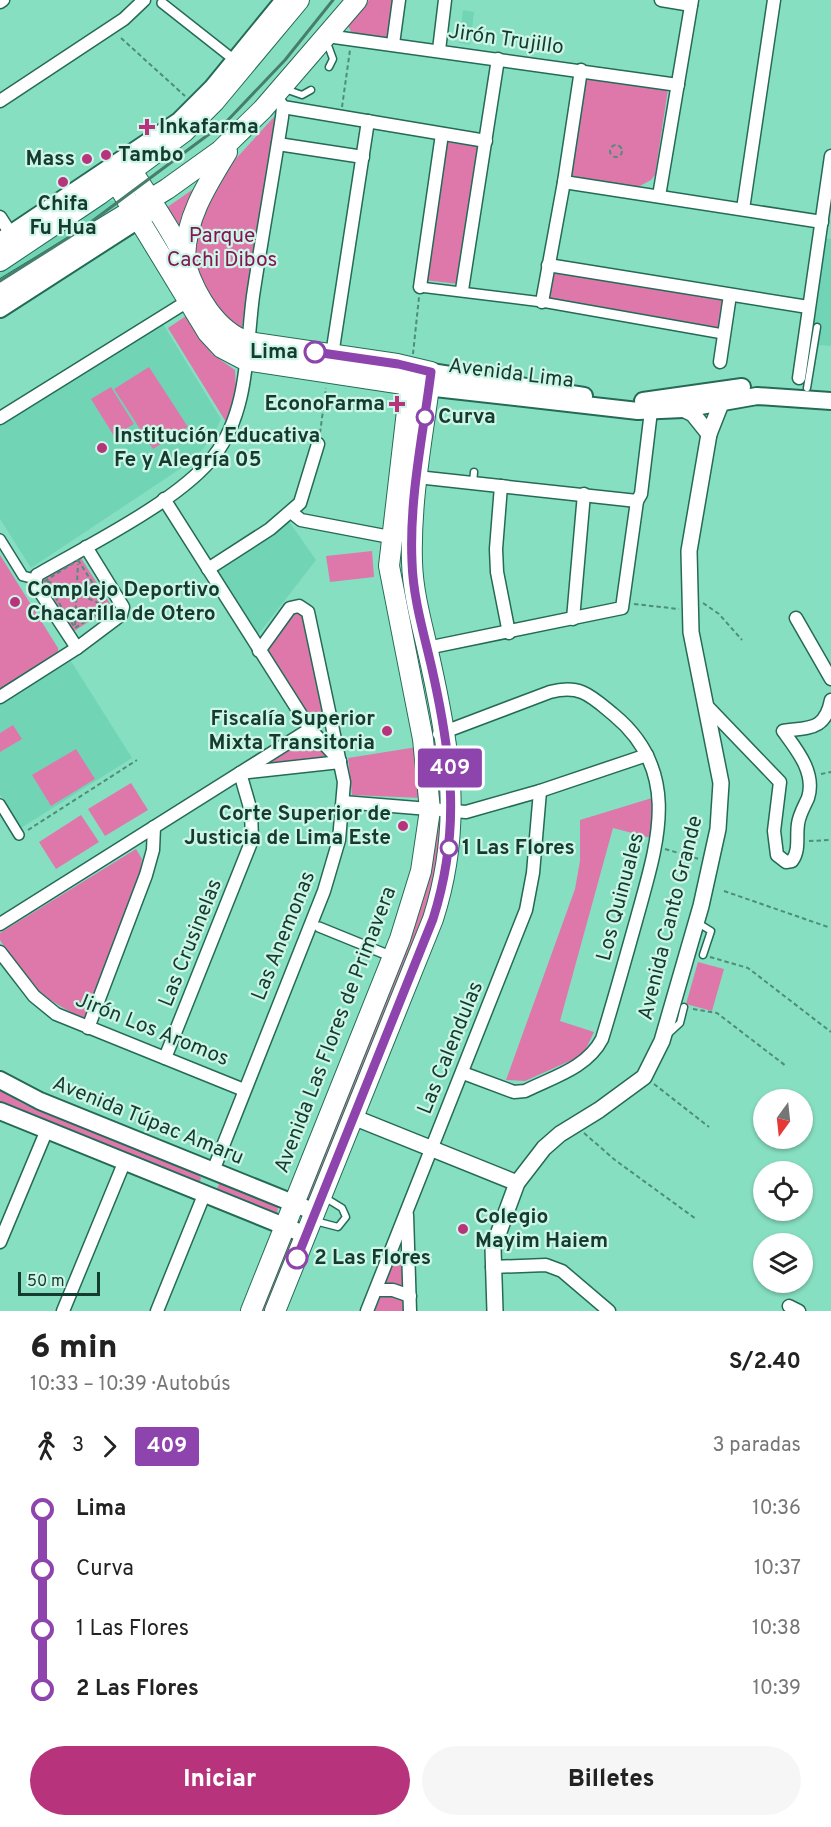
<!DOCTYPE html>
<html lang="es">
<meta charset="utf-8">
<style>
body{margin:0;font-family:Overpass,sans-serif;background:#f6f6f6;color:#222;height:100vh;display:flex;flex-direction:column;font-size:22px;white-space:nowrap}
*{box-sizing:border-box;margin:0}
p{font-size:20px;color:#767676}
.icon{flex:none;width:33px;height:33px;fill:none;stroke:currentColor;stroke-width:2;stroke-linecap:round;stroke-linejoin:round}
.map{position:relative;height:1311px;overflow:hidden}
.panel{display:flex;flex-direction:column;background:#fff;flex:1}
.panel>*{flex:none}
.badge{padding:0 12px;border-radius:4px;font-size:21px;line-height:39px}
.needle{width:39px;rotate:195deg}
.tools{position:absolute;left:753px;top:1089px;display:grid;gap:12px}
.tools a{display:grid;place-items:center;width:60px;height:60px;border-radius:50%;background:#fff;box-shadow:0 2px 4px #0004;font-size:30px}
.scale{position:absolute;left:18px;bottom:15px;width:82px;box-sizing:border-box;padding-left:6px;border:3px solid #153a2f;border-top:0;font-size:16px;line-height:21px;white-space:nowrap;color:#153a2f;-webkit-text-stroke:4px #cdf6e7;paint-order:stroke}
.map>.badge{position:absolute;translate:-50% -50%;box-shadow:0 0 0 3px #fff}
.legs{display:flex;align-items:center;gap:9px;height:66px;padding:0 30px;font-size:20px}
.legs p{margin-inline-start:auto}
.overview{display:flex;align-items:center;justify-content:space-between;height:102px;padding:0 30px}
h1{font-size:33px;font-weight:800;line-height:45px}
.button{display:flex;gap:12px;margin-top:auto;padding:12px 30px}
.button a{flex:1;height:69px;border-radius:36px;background:#b7347c;color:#fff;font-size:24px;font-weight:800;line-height:69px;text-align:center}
.button a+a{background:#f6f6f6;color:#222}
ul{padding:0 30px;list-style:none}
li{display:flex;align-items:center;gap:21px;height:60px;font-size:22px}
li i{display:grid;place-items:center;width:9px;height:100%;margin:0 8px;background:currentColor}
li i::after{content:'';width:15px;height:15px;margin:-8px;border:4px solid;border-radius:50%;background:#fff}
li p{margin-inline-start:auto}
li:first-child i{background:linear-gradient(#0000 50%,currentColor 0)}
li:last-child i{background:linear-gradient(currentColor 50%,#0000 0)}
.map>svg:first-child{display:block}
.built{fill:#71d5b5}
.green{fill:#df78aa}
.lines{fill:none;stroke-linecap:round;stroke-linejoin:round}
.service-casing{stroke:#256a57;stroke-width:9}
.pedestrian-casing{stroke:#256a57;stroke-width:12}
.minor-casing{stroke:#256a57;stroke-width:15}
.tertiary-casing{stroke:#256a57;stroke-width:18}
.secondary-casing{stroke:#256a57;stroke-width:20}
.primary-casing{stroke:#256a57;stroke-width:22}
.path{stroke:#4e8d79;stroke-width:2;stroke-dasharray:4.5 3;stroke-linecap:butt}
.service{stroke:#fff;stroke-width:6}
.pedestrian{stroke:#fff;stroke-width:9}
.minor{stroke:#fff;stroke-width:12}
.tertiary{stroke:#fff;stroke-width:15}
.secondary{stroke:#fff;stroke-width:16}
.primary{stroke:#fff;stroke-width:20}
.rail{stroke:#457f6c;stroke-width:3}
.line-1-casing{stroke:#fff;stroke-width:14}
.line-1{stroke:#8e44ad;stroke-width:9}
.poi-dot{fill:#b7347c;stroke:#cdf6e7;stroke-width:2}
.stop-1-dot{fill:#fff;stroke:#8e44ad;stroke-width:3}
.labels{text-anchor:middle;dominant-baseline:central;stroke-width:4.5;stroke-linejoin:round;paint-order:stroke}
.street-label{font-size:21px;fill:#153a2f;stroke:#cdf6e7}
.poi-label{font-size:21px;font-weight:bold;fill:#153a2f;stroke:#cdf6e7;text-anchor:start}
.park-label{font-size:21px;fill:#851457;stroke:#cdf6e7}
.stop-label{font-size:21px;font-weight:bold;fill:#153a2f;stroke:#cdf6e7;text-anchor:start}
</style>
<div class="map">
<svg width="831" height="1311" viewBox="0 0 831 1311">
<rect width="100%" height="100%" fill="#87dfc2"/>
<g class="built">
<path d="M463,10L474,12L470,45L459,43Z"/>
<path d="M109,201H121L123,208L0,284V269Z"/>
<path d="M825,238L831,239V346L819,345L813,377L803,375Z"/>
<path d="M163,324L221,419L213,436L195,459L31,568L0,519V424Z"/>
<path d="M288,520L316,560L257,636L215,567Z"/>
<path d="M71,661L132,758L21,828L0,795V704Z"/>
</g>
<g class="green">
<path d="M369,0H396L390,40L353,35L348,26Z"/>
<path d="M586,78L668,89L655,175L651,180L638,187L572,178L570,173Z"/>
<path d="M274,117L275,123L241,332L222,316L191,265L198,220L231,164Z"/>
<path d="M444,142L478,146L459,284L424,280Z"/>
<path d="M205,181L181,233L166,208Z"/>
<path d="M552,268L727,297L722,332L547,303Z"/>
<path d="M186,316L212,354L235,370L236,394L226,422L168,328Z"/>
<path d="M149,367L188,427L153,449L114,389Z"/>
<path d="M111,387L134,424L114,436L91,399Z"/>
<path d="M372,551L374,577L330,582L326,556Z"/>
<path d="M0,555L58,648V655L0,691Z"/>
<path d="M79,555L112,607L74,631L41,579Z"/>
<path d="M294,611L304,617L323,711L318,718L309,717L266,650Z"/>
<path d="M13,725L22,739L0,752V733Z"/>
<path d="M309,738L328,757L254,768Z"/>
<path d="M438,740L448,801L439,805L431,743Z"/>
<path d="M417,747L422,798L352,795L348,758Z"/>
<path d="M76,749L95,779L51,806L32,775Z"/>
<path d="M131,783L148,810L105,836L88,809Z"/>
<path d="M652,798L651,838L613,828L560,1021L594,1032L583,1055L525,1081L506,1080L575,889L580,861V820Z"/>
<path d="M81,815L99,842L56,869L39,842Z"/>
<path d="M434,819H443L435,889L310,1204L301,1197Z"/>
<path d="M136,849L142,859L140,873L84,1019C39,996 26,984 0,940V933Z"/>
<path d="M698,962L724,969L712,1011L686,1004Z"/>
<path d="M0,1090L24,1104L197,1173L201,1178L199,1185L0,1106Z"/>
<path d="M220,1182L278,1205L277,1215L215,1193Z"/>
<path d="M285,1237L296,1238L270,1311H255Z"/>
<path d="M400,1252L404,1255L405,1289L385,1285L396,1254Z"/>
<path d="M384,1294H395L404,1301V1311H373L376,1301Z"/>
</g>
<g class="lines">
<g class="service-casing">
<g id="service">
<path d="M326,40L333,59L329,67"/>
<path d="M285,89L302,95L311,90"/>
<path d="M807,388L817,327"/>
<path d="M473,483L474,472"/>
<path d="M698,923L711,931L703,955"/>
<path d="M668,1034L680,1023L684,1007"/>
<path d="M315,1221L338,1227L346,1217L342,1208L324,1197"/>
</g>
</g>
<g class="pedestrian-casing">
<g id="pedestrian">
<path d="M162,3L228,55"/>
<path d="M420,287L542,302L723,334"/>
<path d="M0,539L23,576L35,579"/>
<path d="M0,804L19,835"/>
<path d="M319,927L383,953"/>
</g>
</g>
<g class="minor-casing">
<g id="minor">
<path d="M661,0L691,5"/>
<path d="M0,2L3,0"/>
<path d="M327,36L678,85"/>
<path d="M393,44L399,0"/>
<path d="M439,50L445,0"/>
<path d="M0,101L124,19L144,0"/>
<path d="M283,107L486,141"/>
<path d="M278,144L363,157"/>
<path d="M564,182L822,222"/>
<path d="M659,196L692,0"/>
<path d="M743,209L774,0"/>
<path d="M0,217L11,234"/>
<path d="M548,265L808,307"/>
<path d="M420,287L442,134"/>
<path d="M462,290L498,59"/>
<path d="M542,302L564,182L581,70"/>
<path d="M332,355L368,121"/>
<path d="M720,362L730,295"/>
<path d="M799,378L831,156"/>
<path d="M0,418L188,301"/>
<path d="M417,477L637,501"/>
<path d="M501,486L496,549L497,572L509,633"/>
<path d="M164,499L310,729L340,761"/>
<path d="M291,512L301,520L390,537"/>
<path d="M208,569L270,529L300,503L318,444"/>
<path d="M796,618L831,679"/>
<path d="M573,619L584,494"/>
<path d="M77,648L35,584L37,575C87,546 179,501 214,456C249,412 246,349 253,296C262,236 273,176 282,117L283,107L275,95"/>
<path d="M427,648L622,608L637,501L641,494L651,411"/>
<path d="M0,697L77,648L121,615L123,607L86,547"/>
<path d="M706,705L780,782L774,831L777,855L786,862L792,861C800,850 796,837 798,824C799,815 804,807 808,798C816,773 797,750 783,731C809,727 825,731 831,700"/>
<path d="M439,734L550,692C581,684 591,696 614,715C684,773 656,847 636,921C625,960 614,1000 602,1039C587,1068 553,1077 525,1091L514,1092L463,1073"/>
<path d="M343,802L466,812L540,791L647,755"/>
<path d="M0,924L310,729"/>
<path d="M0,952L34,996L56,1014L244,1090"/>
<path d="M88,1028L146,875L153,850L154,827"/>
<path d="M165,1058L252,840L251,811L240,773L340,762"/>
<path d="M213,1171L324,891L339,840L344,782L308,612L299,606L290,608L259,651"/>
<path d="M407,1215L410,1311"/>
<path d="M0,1242L46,1132"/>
<path d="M492,1267L546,1265L562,1271L609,1311"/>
<path d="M376,1290H393L410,1296"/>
<path d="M789,1306L799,1311"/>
<path d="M63,1311L124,1163"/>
<path d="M157,1311L204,1195"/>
<path d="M367,1311L526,910L533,873L540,791"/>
</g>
</g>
<g class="tertiary-casing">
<g id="tertiary">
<path d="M681,401L683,409L693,414L709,434"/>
<path d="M353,1117L517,1183"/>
<path d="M495,1311L493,1248L517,1183L544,1148L560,1134L599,1110L644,1077L662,1041L701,906L718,829L721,783L691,632L689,551L709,434L722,401"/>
</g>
</g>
<g class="secondary-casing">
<g id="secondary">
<path d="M0,241L179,121L212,88L284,0"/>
<path d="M0,309L149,213"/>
<path d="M431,372L584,396"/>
<path d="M417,386L638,411L683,409L757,396L831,401"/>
<path d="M643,401L742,387"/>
<path d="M0,1080L40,1101L315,1212"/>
<path d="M0,1111L306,1235"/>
</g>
</g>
<g class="primary-casing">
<g id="primary">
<path d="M132,171C147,195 164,219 178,245C182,251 183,259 186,266C196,296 216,331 248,342L397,364L431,372C423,435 410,499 412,562C413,597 424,631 431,665C451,755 462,829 433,919L275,1311"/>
<path d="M116,182L208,333L222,348L245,360L410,385"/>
<path d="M185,260C185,219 206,186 227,152"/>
<path d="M0,261L100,194L184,132L214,102L299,0"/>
<path d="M0,291L167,189L220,151L263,109L357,0"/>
<path d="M251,1311L400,939L421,871L430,810L423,739L389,566L412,368"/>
</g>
</g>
<g class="path">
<path d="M121,38L185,96"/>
<path d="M342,107L350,50"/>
<circle cx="616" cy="151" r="6"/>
<path d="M413,354L419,297"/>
<path d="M320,433L326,388"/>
<path d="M78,560L108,607L75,628L45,581Z"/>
<path d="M47,581L108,607"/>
<path d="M703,603L719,614L742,640"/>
<path d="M634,604L679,609"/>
<path d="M75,625L78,564"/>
<path d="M821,774L831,772"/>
<path d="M28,830L137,760"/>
<path d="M809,841L831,840"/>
<path d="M665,849L699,859"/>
<path d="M724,891L828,927"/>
<path d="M710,957L748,968L831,1032"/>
<path d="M693,1009L717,1013L786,1066"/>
<path d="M654,1084L709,1127"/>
<path d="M584,1133L615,1160L696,1219"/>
</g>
<use href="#service" class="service"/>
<use href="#pedestrian" class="pedestrian"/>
<use href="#minor" class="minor"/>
<use href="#tertiary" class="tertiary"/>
<use href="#secondary" class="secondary"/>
<use href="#primary" class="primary"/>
<path class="rail" d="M0,281L79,231L228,120L285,60L333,0"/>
</g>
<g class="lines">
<g class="line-1-casing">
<path id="line-1" d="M297,1258L433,919C461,831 452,758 432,669C424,634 413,598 412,562C409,499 423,435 431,372L398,364L315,352"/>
</g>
<use href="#line-1" class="line-1"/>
</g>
<g class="poi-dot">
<path d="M144 118h6v6h6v6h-6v6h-6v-6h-6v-6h6z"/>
<circle cx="106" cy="155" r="6"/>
<circle cx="87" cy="159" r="6"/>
<circle cx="63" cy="182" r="6"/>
<path d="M394 395h6v6h6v6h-6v6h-6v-6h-6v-6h6z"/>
<circle cx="102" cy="448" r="6"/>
<circle cx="15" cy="602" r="6"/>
<circle cx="387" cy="731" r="6"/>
<circle cx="403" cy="826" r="6"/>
<circle cx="463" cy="1229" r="6"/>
</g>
<g class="stop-1-dot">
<circle cx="315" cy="352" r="10"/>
<circle cx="425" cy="417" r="8"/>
<circle cx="449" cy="848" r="8"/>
<circle cx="297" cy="1258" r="10"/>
</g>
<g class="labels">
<g class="street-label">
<text transform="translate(506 40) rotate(8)">Jirón Trujillo</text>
<text transform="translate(511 374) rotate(7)">Avenida Lima</text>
<text transform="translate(621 897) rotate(-75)">Los Quinuales</text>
<text transform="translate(671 918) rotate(-76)">Avenida Canto Grande</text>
<text transform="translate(284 936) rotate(-68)">Las Anemonas</text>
<text transform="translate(191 943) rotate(-68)">Las Crusinelas</text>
<text transform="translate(152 1030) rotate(22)">Jirón Los Aromos</text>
<text transform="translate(336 1030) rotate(-69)">Avenida Las Flores de Primavera</text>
<text transform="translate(451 1048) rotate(-68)">Las Calendulas</text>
<text transform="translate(148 1121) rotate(22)">Avenida Túpac Amaru</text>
</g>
<g class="poi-label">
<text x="159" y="127">Inkafarma</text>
<text x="118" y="155">Tambo</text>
<text x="75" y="159" text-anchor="end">Mass</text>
<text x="63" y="204" text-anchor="middle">Chifa<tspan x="63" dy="24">Fu Hua</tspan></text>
<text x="385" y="404" text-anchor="end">EconoFarma</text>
<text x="114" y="436">Institución Educativa<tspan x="114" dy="24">Fe y Alegría 05</tspan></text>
<text x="27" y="590">Complejo Deportivo<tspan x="27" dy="24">Chacarilla de Otero</tspan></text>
<text x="375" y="719" text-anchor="end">Fiscalía Superior<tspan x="375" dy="24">Mixta Transitoria</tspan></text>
<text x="391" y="814" text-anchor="end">Corte Superior de<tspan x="391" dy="24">Justicia de Lima Este</tspan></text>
<text x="475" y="1217">Colegio<tspan x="475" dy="24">Mayim Haiem</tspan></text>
</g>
<g class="park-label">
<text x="222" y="236">Parque<tspan x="222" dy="24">Cachi Dibos</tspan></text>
</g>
<g class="stop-label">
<text x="298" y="352" text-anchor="end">Lima</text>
<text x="438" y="417">Curva</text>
<text x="462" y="848">1 Las Flores</text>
<text x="314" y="1258">2 Las Flores</text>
</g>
</g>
</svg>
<div class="tools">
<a><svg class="needle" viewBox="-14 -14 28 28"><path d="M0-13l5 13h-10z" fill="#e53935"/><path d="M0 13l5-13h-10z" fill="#767676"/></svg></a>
<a><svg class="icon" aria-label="locate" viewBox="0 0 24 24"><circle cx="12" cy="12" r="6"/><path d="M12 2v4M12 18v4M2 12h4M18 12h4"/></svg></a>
<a><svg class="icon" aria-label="layers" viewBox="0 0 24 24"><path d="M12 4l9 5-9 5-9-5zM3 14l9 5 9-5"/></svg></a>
</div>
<div class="scale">50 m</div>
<b class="badge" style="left:450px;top:768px;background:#8e44ad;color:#fff">409</b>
</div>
<section class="panel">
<div class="overview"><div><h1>6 min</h1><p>10:33 – 10:39 · Autobús</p></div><b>S/2.40</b></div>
<div class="legs"><svg class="icon" aria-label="walk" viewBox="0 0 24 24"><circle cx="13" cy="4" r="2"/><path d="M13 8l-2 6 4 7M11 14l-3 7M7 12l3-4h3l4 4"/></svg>3<svg class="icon" aria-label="forward" viewBox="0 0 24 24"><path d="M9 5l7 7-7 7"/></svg><b class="badge" style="background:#8e44ad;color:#fff">409</b><p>3 paradas</p></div>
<ul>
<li><i style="color:#8e44ad"></i><b>Lima</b><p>10:36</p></li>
<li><i style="color:#8e44ad"></i><span>Curva</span><p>10:37</p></li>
<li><i style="color:#8e44ad"></i><span>1 Las Flores</span><p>10:38</p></li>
<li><i style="color:#8e44ad"></i><b>2 Las Flores</b><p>10:39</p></li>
</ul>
<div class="button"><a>Iniciar</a><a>Billetes</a></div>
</section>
